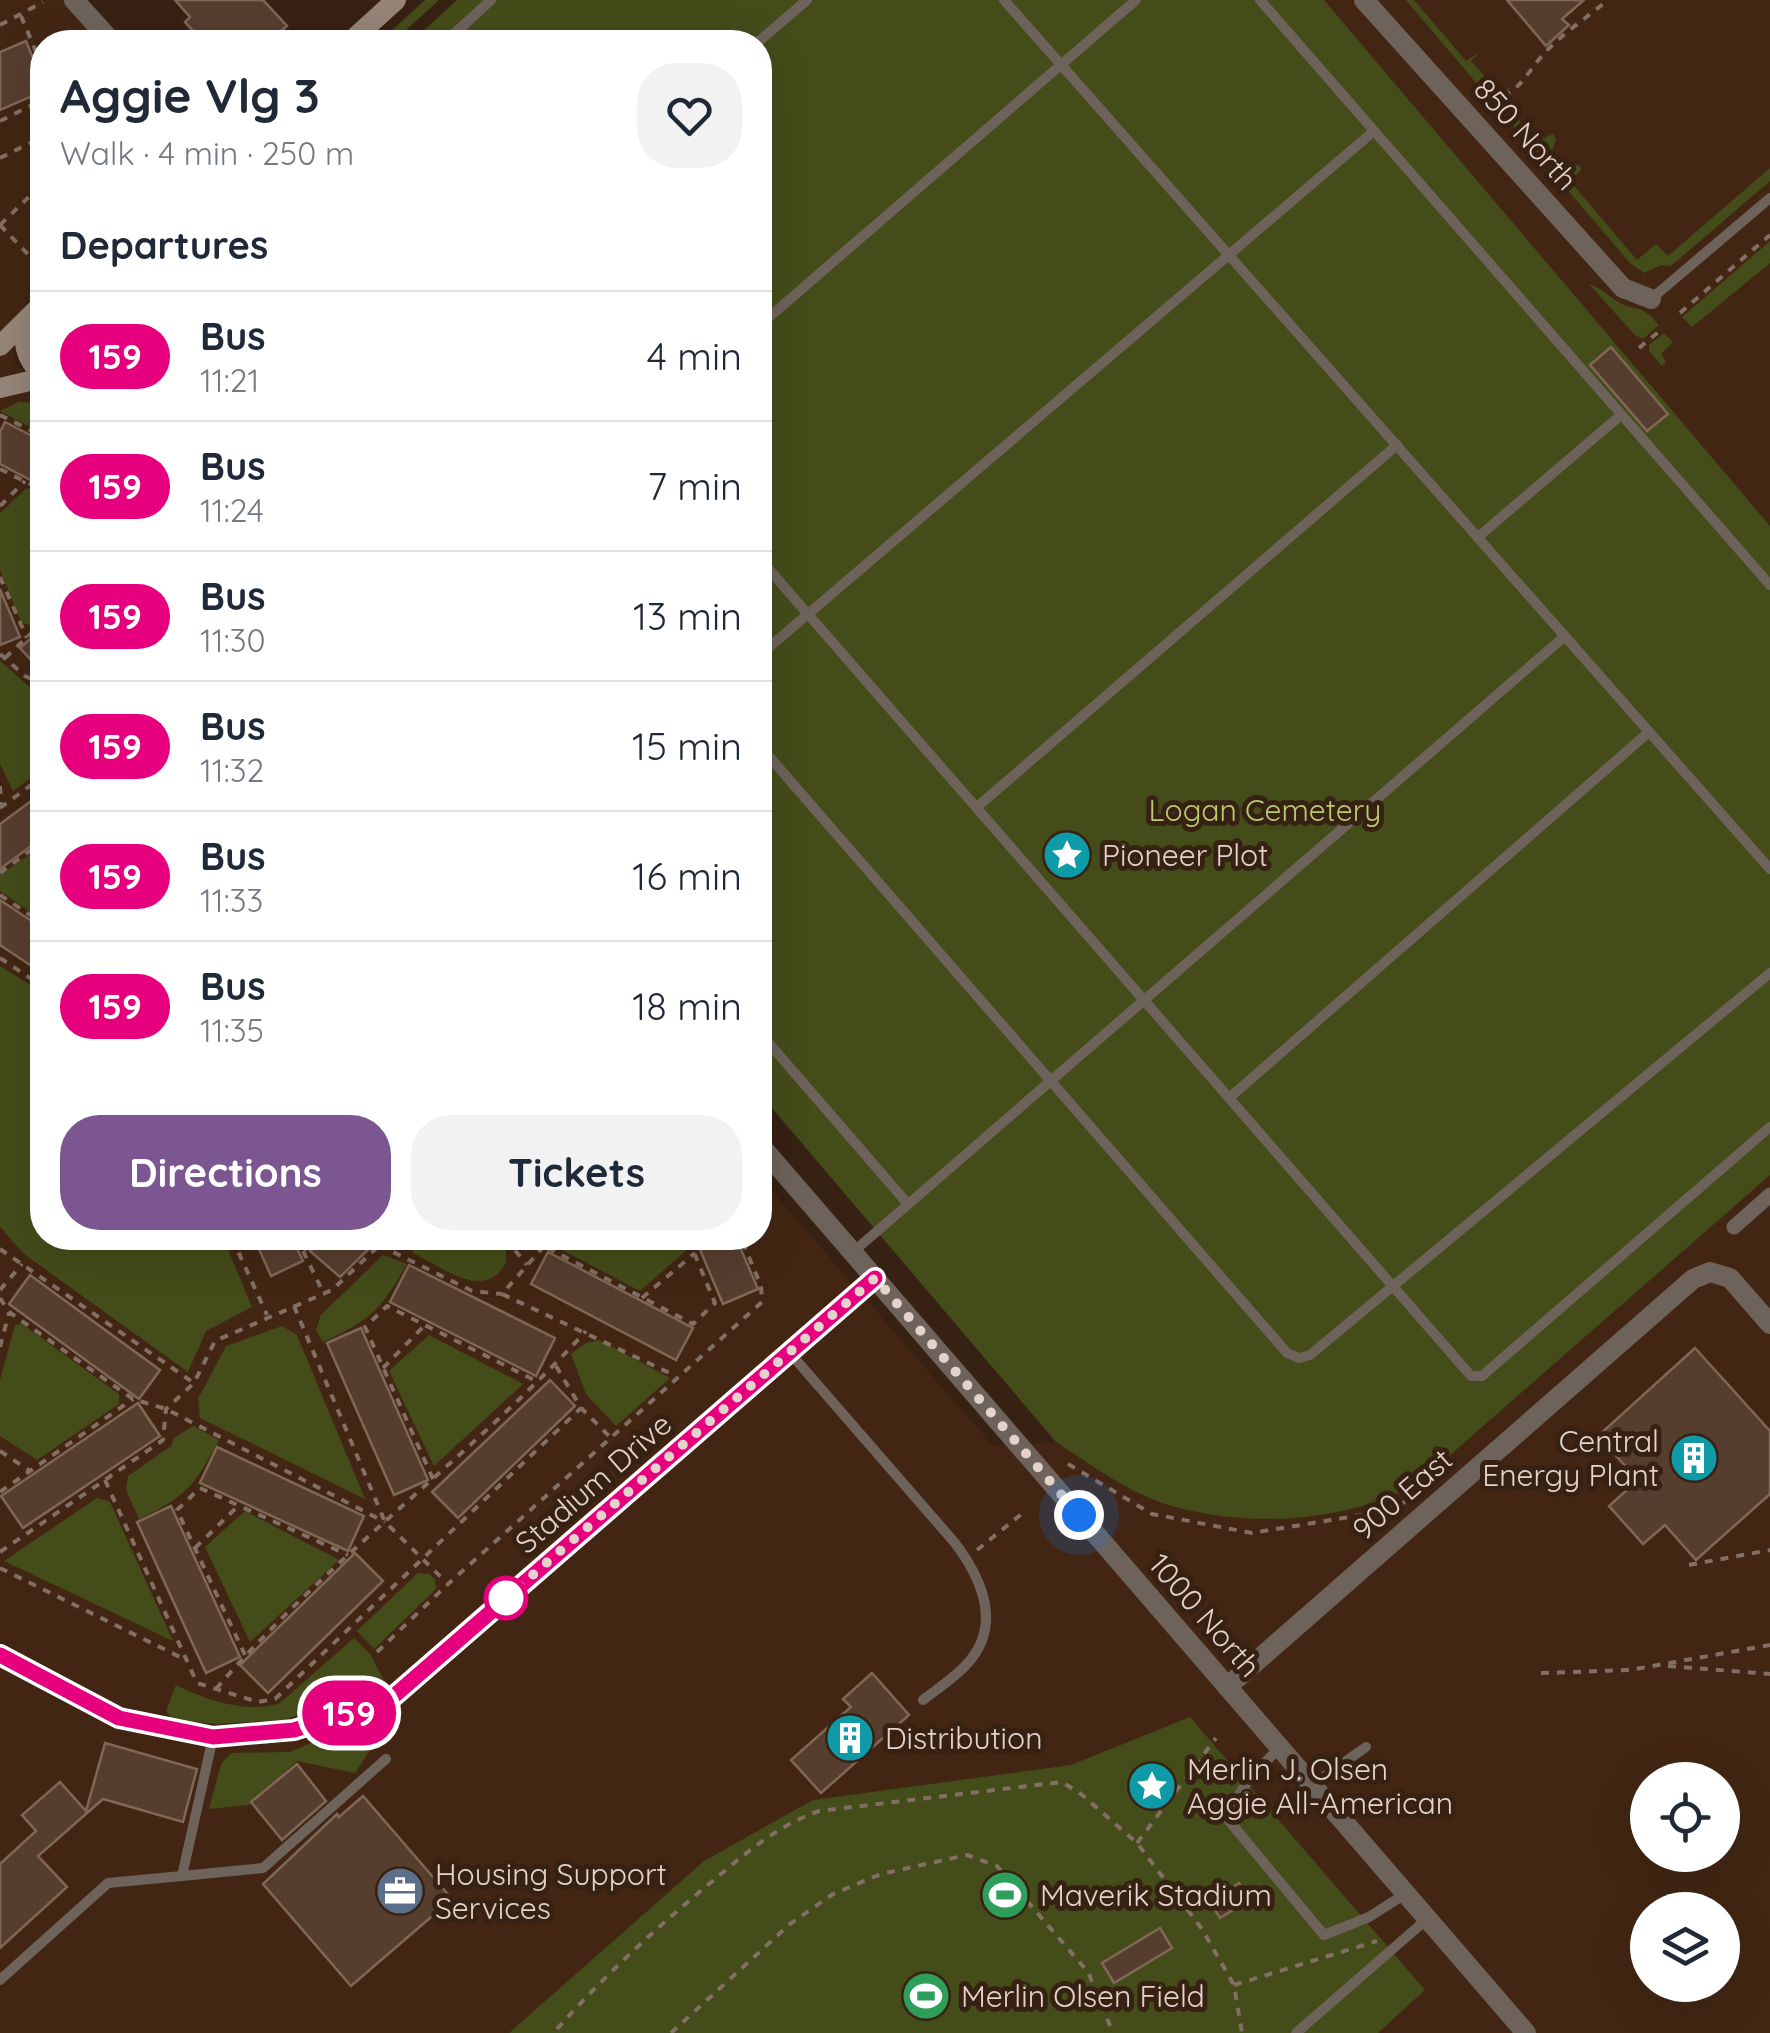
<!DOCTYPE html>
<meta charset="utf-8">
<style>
body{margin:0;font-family:Quicksand,sans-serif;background:#f2f2f3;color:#1f2937;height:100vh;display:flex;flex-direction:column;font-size:38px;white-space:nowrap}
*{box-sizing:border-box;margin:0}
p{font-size:32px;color:#747a83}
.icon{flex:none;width:55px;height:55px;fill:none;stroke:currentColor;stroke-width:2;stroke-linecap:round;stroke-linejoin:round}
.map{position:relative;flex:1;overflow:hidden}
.side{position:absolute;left:30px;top:30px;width:742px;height:1220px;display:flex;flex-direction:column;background:#fff;border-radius:40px;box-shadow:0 10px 40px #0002}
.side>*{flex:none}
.badge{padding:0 20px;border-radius:32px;font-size:35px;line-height:65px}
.controls{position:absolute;left:1630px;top:1762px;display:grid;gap:20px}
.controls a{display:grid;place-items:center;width:110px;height:110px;border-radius:50%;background:#fff;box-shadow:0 10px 40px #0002;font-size:50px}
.you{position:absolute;width:50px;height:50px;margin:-25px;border:8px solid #fff;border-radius:50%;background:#1a73e8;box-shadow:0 0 0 15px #1a73e833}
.map>.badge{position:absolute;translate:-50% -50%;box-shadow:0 0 0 5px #fff}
h2{padding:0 30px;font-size:38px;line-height:90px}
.round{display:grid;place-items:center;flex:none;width:105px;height:105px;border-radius:40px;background:#f2f2f3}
.head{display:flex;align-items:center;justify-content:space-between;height:170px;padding:0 30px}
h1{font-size:48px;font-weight:800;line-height:75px}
.primary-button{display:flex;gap:20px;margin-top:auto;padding:20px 30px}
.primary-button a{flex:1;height:115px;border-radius:40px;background:#7b5690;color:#fff;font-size:40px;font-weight:800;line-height:115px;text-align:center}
.primary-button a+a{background:#f2f2f3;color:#1f2937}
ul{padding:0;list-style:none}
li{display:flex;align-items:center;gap:30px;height:130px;padding:0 30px;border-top:2px solid #e0e1e3}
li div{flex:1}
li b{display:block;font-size:38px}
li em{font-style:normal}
li .badge{min-width:110px;font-weight:700;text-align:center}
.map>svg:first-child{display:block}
.built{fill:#422613;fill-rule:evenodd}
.green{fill:#444c1a}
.building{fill:#563e2f;stroke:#816756;stroke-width:2.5}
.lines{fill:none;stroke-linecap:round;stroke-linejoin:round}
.path{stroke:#836f63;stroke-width:4;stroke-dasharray:8 8;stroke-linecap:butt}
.service{stroke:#6e635b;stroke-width:10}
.pedestrian{stroke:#6e635b;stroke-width:15}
.minor{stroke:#6e635b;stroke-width:20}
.tertiary{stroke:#6e635b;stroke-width:20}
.secondary{stroke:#968578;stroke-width:20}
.line-casing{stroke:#fff;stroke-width:22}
.line{stroke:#e6007e;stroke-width:15}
.walk{stroke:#e3d3ca;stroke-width:10;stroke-dasharray:0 18}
.stop-dot{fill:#fff;stroke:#e6007e;stroke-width:5}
.labels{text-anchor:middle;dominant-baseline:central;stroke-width:10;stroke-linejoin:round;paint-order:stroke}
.street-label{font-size:30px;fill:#e3d3ca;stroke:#372113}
.park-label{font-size:30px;fill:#b9ca6f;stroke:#372113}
.poi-label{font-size:30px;fill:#e3d3ca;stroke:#372113;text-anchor:start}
</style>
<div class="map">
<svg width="1770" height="2033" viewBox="0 0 1770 2033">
<rect width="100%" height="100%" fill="#372113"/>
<g class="built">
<path d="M0,0H63L103,42H42V289L28,301L16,321L11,340L16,365L42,390V1238H760V1177L993,1446L1056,1442L1117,1482L1356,1507L1397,1494L1433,1470L1770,1175V2033H0ZM1648,1780H1722V1855H1648ZM1648,1910H1722V1985H1648Z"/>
<path d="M1324,0H1770V526L1702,447Z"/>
</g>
<g class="green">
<path d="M425,0H439L393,42H379Z"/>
<path d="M457,0H1324L1770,526V1175L1433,1470C1421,1478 1408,1489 1394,1495C1326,1523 1242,1526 1172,1506C1130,1494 1093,1466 1056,1442L760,1094V42H411Z"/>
<path d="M1406,0H1414L1466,61L1480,52L1471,61L1500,94L1510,87C1507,97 1497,97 1488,97Z"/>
<path d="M1509,98L1514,100L1510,109L1537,141L1553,134L1556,139L1553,148L1539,155L1493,103L1505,102Z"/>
<path d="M1574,164L1580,166L1581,170L1570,181L1637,260L1656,244L1668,256L1770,168V181L1671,266L1661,265L1644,273L1630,263L1560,181Z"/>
<path d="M1770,241V263L1692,327L1682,317Z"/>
<path d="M1589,284C1601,288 1606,294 1617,301C1637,314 1637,300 1659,325L1643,339L1635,335Z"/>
<path d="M1664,333L1673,342L1661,354L1666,362L1662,366L1649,351V345Z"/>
<path d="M19,402L42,403V433L0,411Z"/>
<path d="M27,488L42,493V615L31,626L21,622L0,570V513Z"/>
<path d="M0,661L32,689L42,693V770L13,791L0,764Z"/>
<path d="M42,846V920L0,891V875Z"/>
<path d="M0,966L42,992V1238H223L252,1307L206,1331L188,1372L24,1254L0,1227Z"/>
<path d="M409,1238H500L506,1245V1262C486,1303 442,1267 413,1253Z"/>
<path d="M558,1238H684L689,1248L640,1291L551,1244Z"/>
<path d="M383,1255L407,1264C381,1309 371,1320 323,1342L316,1330L321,1315Z"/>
<path d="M22,1324L119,1394V1404L37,1460L0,1436V1380L15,1325Z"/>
<path d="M282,1326L297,1335L365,1499L200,1418L198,1399L226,1346Z"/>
<path d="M429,1335L523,1384L434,1466L389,1371Z"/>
<path d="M599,1340L670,1378L616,1426L586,1394L571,1354L586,1343Z"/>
<path d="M193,1426L219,1440C195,1485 186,1497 139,1519L126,1490L128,1476L171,1446L174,1438Z"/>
<path d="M97,1498L110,1502L173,1641L4,1561Z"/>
<path d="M245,1511L339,1560L250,1642L205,1547Z"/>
<path d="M418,1573L429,1574L435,1579L436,1589L374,1649L357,1631Z"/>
<path d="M354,1638L370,1654L385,1682L284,1720L217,1724L173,1720L166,1711L176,1685C207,1700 245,1714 280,1703Z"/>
<path d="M1190,1717L1425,1990L1378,2033H509L704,1861L813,1800L1071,1765Z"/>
<path d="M361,1721L377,1740L355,1773L297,1761L249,1805L209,1809L221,1764L231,1753L290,1752Z"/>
</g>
<g class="building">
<path d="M175,0H263L287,26L268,42H203L185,22L190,17Z"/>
<path d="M1507,0H1584L1562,19L1569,25L1546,46Z"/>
<path d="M26,41L42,81V92L0,110V52Z"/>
<path d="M1611,347L1668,414L1647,431L1590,365Z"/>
<path d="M5,422L42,441V486L0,464V432Z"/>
<path d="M0,589L20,637L0,645Z"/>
<path d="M42,628V672L20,648Z"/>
<path d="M42,793V838L0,869V824Z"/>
<path d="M0,900L42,928V973L0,945Z"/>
<path d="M254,1238H292L303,1261L271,1276Z"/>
<path d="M324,1238H380L340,1277L310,1251Z"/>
<path d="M695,1238H736L758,1289L723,1304Z"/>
<path d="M548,1252L693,1328L676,1360L531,1284Z"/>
<path d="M409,1265L555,1338L536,1376L390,1302Z"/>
<path d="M30,1275L160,1370L139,1399L9,1304Z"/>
<path d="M361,1328L428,1480L394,1495L327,1343Z"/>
<path d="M1695,1348L1770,1431V1494L1696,1560L1665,1525L1643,1544L1609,1506L1638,1480L1598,1436Z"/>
<path d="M550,1380L575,1406L458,1518L432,1492Z"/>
<path d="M138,1403L160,1436L23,1528L1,1496Z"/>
<path d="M217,1447L364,1516L348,1551L200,1483Z"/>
<path d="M171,1506L240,1657L206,1673L137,1522Z"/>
<path d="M355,1553L383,1581L268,1693L240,1665Z"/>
<path d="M872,1673L909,1715L821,1793L791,1760L851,1707L843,1699Z"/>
<path d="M105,1743L197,1769L183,1822L103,1799L38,1856L67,1887L0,1948V1864L36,1831L22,1815L60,1782L86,1811Z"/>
<path d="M297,1764L326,1801L282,1840L251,1802Z"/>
<path d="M363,1796L452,1899L351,1986L263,1884L337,1814L339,1817Z"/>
<path d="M1239,1883L1249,1900L1220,1918L1210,1902Z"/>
<path d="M1160,1928L1172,1948L1114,1983L1102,1963Z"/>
</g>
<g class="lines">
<g class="path">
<path d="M21,16L42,66"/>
<path d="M0,25L43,2"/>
<path d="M1488,101C1515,98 1525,76 1541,57C1559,36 1586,18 1608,0"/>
<path d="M0,121L42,100"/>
<path d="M0,158L42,137"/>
<path d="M0,225L42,269"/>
<path d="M0,225L42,184"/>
<path d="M1680,313L1770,235"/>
<path d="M1639,348L1662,329"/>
<path d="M0,415L42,436"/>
<path d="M0,469L42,490"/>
<path d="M0,506L25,481"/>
<path d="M0,577L27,638"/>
<path d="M0,654L25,676L42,684"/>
<path d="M5,658L42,623"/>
<path d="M0,786L1,807"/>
<path d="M0,808L42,777"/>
<path d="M0,873L42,842"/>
<path d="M0,895L42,923"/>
<path d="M0,958L42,986"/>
<path d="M232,1238L267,1315"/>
<path d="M297,1238L303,1251L317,1238"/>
<path d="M505,1238L527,1265"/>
<path d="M553,1238L544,1246L693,1324L715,1303L688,1238"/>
<path d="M379,1245L472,1291L502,1294"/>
<path d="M544,1246L502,1294L676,1376"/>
<path d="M0,1249L194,1383"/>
<path d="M303,1251L323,1292"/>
<path d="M0,1290L22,1264"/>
<path d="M0,1298L9,1312L133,1399L166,1409L385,1522"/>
<path d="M642,1298L695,1253"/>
<path d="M294,1306L385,1522L446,1582"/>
<path d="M0,1347L9,1313"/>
<path d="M556,1366L581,1408L610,1437"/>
<path d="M383,1368L425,1325"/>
<path d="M0,1451L30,1471"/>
<path d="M1068,1464L1152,1514L1252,1533L1380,1512L1405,1502"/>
<path d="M433,1479L365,1327L387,1306L538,1382"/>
<path d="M105,1480L197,1683L258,1702L275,1699L581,1408"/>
<path d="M0,1492L133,1399"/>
<path d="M195,1548L238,1506"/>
<path d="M977,1550L1024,1512"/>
<path d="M0,1552L163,1440L166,1409L194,1383L215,1341L332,1290L387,1238"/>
<path d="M1689,1565L1770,1550"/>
<path d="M0,1568L186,1660"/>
<path d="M377,1652L448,1584L762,1302L761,1286L741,1238"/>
<path d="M245,1655L177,1510L200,1488L348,1555"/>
<path d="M1668,1666L1770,1674"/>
<path d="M1541,1673L1630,1670L1770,1645"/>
<path d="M216,1689C328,1558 470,1458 586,1331"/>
<path d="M1137,1843L1216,1738"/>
<path d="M1234,1985L1377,1941"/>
<path d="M557,2029C602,1978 652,1932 703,1889C739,1859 775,1826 819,1811L1062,1782L1081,1794L1137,1843L1202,1929L1234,1985L1242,2033"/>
<path d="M671,2033L790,1924L833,1894L881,1874L967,1855L997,1866L1088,1972L1113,2033"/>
</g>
<g class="service">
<path d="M1004,0L1770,869"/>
<path d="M1260,0L1770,585"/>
<path d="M445,42L491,0"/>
<path d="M758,42L807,0"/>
<path d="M1651,299L1770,198"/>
<path d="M760,325L1136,0"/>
<path d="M1478,537L1621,415"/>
<path d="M760,559L1471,1376H1482L1770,1127"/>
<path d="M760,655L1374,131"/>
<path d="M760,746L1287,1353L1299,1358L1310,1355L1770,973"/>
<path d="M977,807L1397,445"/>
<path d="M760,1033L908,1204"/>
<path d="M1229,1098L1649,732"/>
<path d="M853,1252L1565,636"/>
<path d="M790,1353L955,1543C982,1579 1003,1626 966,1665C954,1678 937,1689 923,1700"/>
<path d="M213,1737L182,1876L263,1868L386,1759"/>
<path d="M1279,1748L1250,1778L1225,1816L1324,1935L1369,1917L1405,1894"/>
<path d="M1312,1785L1366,1747"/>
<path d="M0,1980L108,1883L182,1876"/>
<path d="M1296,2033L1427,1919"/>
</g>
<path class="pedestrian" d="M1734,1227L1770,1195"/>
<g class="minor">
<path d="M1364,0L1623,288L1651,299"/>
<path d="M0,1655L119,1718L213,1737L293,1730L382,1702L394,1696L875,1278"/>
<path d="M1227,1687L1693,1279L1710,1272L1730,1278L1770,1324"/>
</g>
<g class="tertiary">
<path d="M74,0L112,42"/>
<path d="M760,1145L1526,2033"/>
</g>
<g class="secondary">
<path d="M350,42L396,0"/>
<path d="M29,318C20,339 25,359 42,374"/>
<path d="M0,346L42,304"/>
<path d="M0,388L42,378"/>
</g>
</g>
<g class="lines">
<g class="line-casing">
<path id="line" d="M0,1655L119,1718L213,1737L294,1730L382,1702L394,1696L875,1278"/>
</g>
<use href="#line" class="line"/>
<path class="walk" d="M506,1598L875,1278L1079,1515"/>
</g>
<defs>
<g id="sight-disc" transform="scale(2.5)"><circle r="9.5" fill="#0f9aa8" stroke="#372113"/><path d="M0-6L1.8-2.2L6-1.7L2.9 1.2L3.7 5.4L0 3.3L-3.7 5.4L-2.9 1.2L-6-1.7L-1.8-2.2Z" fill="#fff"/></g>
<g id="building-disc" transform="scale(2.5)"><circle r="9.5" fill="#0f9aa8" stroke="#372113"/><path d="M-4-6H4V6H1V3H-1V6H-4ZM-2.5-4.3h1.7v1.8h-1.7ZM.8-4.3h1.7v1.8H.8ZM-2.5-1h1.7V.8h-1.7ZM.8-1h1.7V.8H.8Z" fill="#fff"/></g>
<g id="office-disc" transform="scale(2.5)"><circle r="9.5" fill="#5c6f8a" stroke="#372113"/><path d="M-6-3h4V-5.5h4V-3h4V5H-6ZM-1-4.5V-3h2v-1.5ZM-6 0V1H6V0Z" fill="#fff"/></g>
<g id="stadium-disc" transform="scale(2.5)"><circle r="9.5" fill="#2e9e5b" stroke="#372113"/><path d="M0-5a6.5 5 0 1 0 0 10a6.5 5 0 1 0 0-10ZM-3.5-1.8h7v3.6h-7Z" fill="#fff"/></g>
</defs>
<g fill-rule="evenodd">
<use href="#sight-disc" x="1067" y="855"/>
<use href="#building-disc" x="1694" y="1458"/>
<use href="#building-disc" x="850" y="1738"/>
<use href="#sight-disc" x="1152" y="1786"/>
<use href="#office-disc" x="400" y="1891"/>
<use href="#stadium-disc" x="1005" y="1895"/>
<use href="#stadium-disc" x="926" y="1996"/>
</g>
<circle class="stop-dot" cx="506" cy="1598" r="20"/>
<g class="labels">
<g class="street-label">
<text transform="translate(1526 134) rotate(48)">850 North</text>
<text transform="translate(593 1483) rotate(-41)">Stadium Drive</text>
<text transform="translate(1402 1494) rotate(-41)">900 East</text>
<text transform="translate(1205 1615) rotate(49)">1000 North</text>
</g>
<g class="park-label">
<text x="1265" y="810">Logan Cemetery</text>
</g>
<g class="poi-label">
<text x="1102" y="855">Pioneer Plot</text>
<text x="1659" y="1441" text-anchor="end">Central<tspan x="1659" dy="34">Energy Plant</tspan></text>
<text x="885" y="1738">Distribution</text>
<text x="1187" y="1769">Merlin J. Olsen<tspan x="1187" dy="34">Aggie All-American</tspan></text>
<text x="435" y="1874">Housing Support<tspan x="435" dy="34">Services</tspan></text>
<text x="1040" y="1895">Maverik Stadium</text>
<text x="961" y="1996">Merlin Olsen Field</text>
</g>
</g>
</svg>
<div class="controls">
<a><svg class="icon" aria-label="locate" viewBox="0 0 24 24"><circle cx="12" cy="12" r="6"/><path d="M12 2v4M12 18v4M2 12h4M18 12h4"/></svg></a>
<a><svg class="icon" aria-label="layers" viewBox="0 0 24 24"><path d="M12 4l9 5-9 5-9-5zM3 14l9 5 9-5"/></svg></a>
</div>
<div class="you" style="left:1079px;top:1515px"></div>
<b class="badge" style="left:349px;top:1713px;background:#e6007e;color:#fff">159</b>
<section class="side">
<div class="head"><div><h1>Aggie Vlg 3</h1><p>Walk · 4 min · 250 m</p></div><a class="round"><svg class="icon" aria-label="heart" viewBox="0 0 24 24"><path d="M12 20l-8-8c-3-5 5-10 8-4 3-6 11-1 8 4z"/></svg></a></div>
<h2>Departures</h2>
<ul>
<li><span class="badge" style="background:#e6007e;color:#fff">159</span><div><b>Bus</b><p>11:21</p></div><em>4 min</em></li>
<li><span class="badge" style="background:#e6007e;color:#fff">159</span><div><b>Bus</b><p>11:24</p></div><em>7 min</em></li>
<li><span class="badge" style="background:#e6007e;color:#fff">159</span><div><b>Bus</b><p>11:30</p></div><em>13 min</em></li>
<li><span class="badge" style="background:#e6007e;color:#fff">159</span><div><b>Bus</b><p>11:32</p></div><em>15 min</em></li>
<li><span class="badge" style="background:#e6007e;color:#fff">159</span><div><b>Bus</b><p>11:33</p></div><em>16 min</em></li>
<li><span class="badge" style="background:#e6007e;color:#fff">159</span><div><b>Bus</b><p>11:35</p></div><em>18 min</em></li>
</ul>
<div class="primary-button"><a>Directions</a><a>Tickets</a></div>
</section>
</div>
